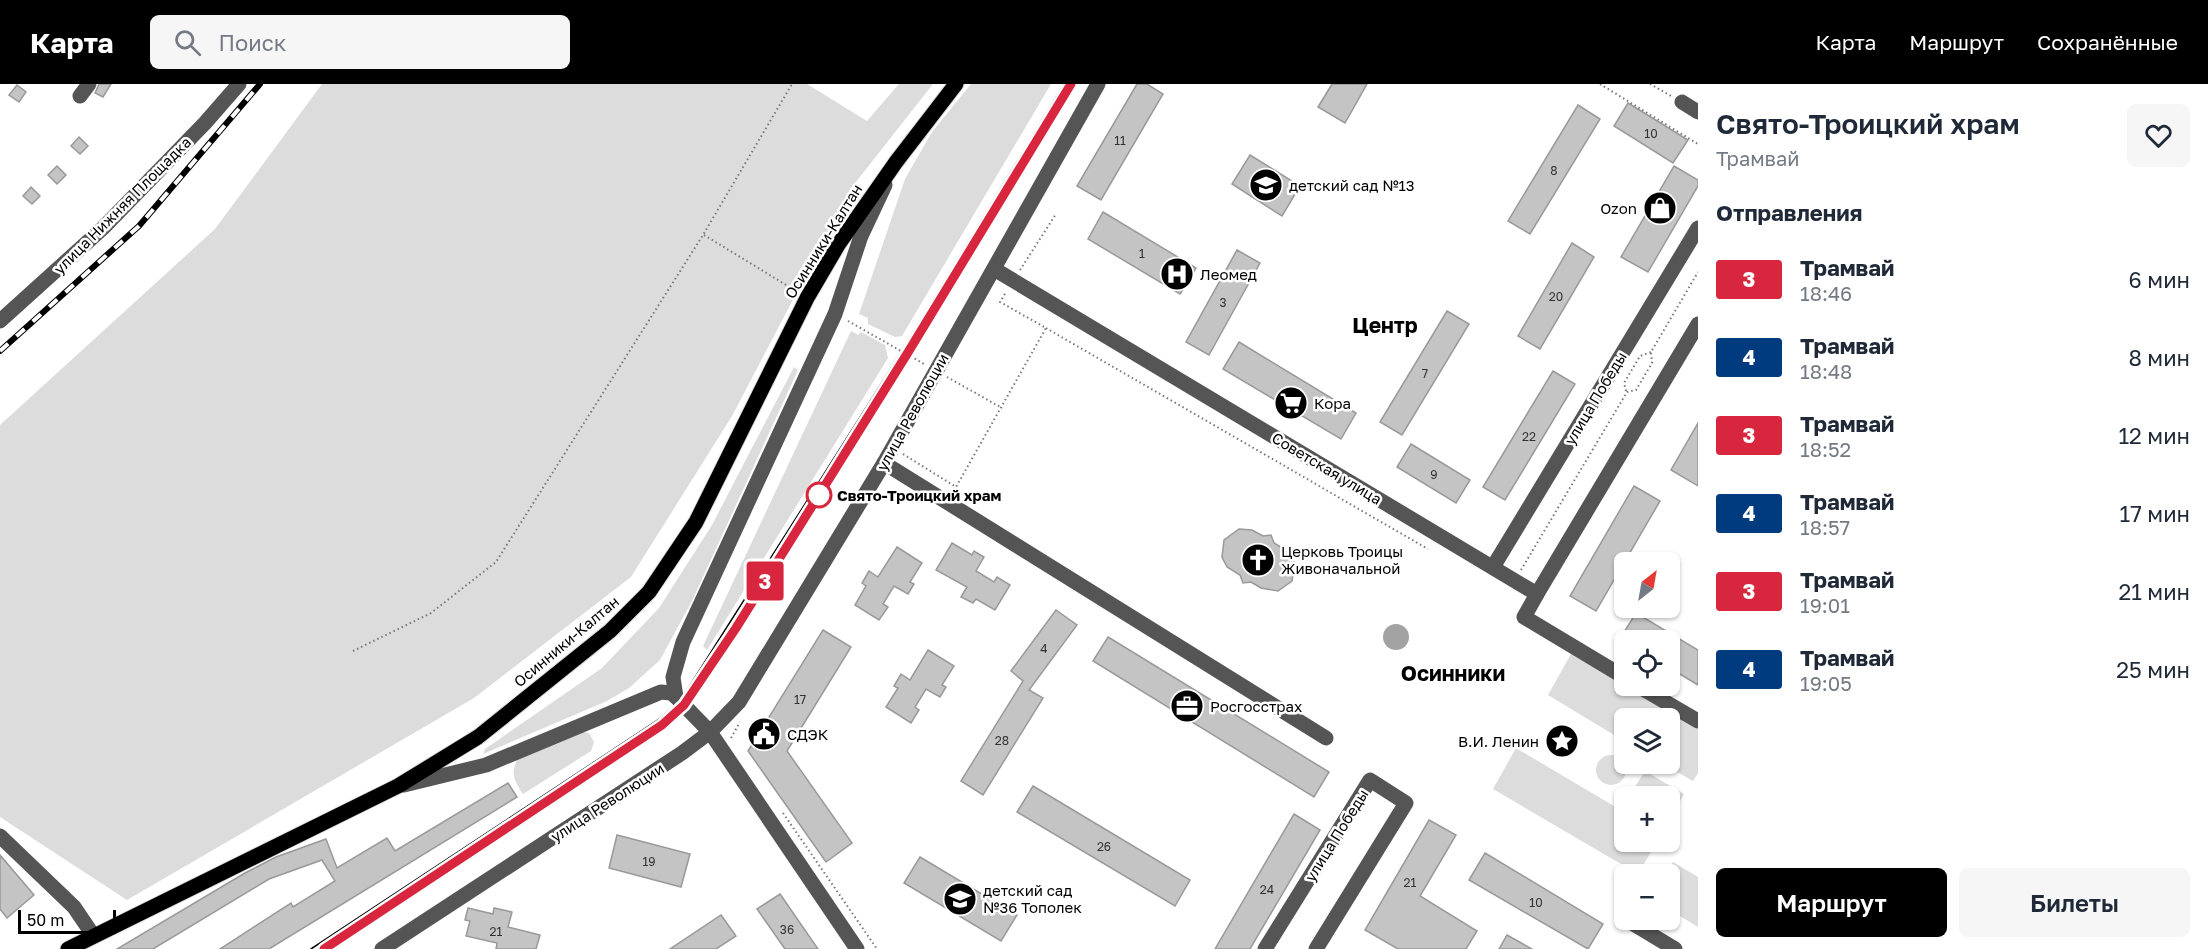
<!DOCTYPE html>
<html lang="ru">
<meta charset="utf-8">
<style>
body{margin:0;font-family:"Golos Text",sans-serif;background:#f6f6f7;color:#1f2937;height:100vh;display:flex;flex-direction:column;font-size:22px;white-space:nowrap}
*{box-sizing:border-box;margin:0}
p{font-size:20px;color:#747a83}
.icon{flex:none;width:33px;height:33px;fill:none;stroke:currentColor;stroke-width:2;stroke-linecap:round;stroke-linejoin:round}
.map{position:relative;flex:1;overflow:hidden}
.side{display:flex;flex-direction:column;background:#fff;width:510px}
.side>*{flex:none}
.badge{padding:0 12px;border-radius:4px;font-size:21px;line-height:39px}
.needle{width:39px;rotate:31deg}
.buttons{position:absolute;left:1614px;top:468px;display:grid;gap:12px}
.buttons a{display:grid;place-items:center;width:66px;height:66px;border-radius:9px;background:#fff;box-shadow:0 2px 4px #0004;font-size:30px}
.scale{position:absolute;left:18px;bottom:15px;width:98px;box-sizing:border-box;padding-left:6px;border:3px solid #000;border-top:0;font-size:16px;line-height:21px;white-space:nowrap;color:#000;-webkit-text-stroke:4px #fff;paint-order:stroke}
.map>.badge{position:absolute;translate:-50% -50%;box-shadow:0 0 0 3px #fff}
h2{padding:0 18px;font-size:22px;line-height:54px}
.round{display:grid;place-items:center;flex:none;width:63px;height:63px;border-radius:9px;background:#f6f6f7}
.headline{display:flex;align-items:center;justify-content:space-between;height:102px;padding:0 18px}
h1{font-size:28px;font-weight:600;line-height:45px}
.action{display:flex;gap:12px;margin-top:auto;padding:12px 18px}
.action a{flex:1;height:69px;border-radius:9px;background:#000;color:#fff;font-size:24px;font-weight:600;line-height:69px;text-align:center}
.action a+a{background:#f6f6f7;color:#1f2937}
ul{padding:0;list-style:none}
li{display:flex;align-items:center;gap:18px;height:78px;padding:0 18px}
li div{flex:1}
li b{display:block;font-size:22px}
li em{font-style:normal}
li .badge{min-width:66px;font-weight:700;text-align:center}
header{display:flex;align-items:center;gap:36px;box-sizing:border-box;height:84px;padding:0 30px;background:#000;color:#fff}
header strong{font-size:28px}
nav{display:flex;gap:33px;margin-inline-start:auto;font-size:21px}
.search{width:420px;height:54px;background:#f6f6f7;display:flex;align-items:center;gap:15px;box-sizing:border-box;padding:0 21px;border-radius:9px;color:#747a83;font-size:22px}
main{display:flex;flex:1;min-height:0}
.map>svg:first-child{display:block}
.green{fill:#dcdcdc}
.water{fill:#a3a3a3}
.building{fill:#c4c4c4;stroke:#999;stroke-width:1.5}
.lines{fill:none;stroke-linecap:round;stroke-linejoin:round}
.major-casing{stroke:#dbdbdb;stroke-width:17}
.path{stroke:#777;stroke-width:2;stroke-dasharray:1.5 3;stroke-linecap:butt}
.minor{stroke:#555;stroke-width:15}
.major{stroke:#000;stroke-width:15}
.tram{stroke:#000;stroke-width:1.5}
.rail-casing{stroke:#000;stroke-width:6}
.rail{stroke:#fff;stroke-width:4;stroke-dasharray:11;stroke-linecap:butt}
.line-casing{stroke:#fff;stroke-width:14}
.line{stroke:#d7263d;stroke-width:9}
.stop-dot{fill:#fff;stroke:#d7263d;stroke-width:3}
.labels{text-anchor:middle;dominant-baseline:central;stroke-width:5;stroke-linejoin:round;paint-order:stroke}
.number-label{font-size:12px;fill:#313131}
.poi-label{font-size:15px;fill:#000;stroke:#fff;text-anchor:start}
.street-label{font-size:15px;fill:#000;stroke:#fff}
.stop-label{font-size:15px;font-weight:bold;fill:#000;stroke:#fff;text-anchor:start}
.district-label{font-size:21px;font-weight:bold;fill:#000;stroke:#fff}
</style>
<header>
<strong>Карта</strong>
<div class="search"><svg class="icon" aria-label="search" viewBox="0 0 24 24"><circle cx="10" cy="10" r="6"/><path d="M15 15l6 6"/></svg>Поиск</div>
<nav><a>Карта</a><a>Маршрут</a><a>Сохранённые</a></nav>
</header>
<main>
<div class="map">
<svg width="1698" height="865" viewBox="0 0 1698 865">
<rect width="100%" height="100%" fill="#fff"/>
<g class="green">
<path d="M322,0H807L867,37L899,0H933L852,103L732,332L631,493L474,614L127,816L0,733V341L215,145Z"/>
<path d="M971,0H1051L902,252L895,253L868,240V234L859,230L905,95L932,48Z"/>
<path d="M851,247L858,251L861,248L885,261L888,274L707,566L703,562Z"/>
<path d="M794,283L798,286L692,517L660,576L629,604L607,617L483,670L485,665L602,584L659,524L712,441Z"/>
<path d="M1571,570L1698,645V689L1693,697L1663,680H1670V634H1624V657L1548,611Z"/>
<path d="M577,647L589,649L594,658L591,667L523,710C512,695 510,685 521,670Z"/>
<path d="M1516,664L1624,728V758H1657L1638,790L1493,705Z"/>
<circle cx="1611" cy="686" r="15"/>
<path d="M1645,687L1684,710L1670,735V712H1629Z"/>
<path d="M1673,778L1698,793V843L1670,826V790H1665Z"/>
</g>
<circle class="water" cx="1396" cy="553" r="13"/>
<g class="building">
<path d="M99,0H111L103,13L95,9Z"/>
<path d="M1137,0H1147L1163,10L1101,116L1077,102Z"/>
<path d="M1332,0H1367L1345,39L1318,23Z"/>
<path d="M17,1L26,8L19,18L9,11Z"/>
<path d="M1628,19L1688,56L1673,79L1614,42Z"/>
<path d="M1578,21L1600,35L1530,150L1508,137Z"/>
<path d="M79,53L88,62L80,70L71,62Z"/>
<path d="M1250,71L1300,102L1282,132L1232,100Z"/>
<path d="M57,82L66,91L57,100L48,91Z"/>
<path d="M1674,82L1698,96V102L1648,188L1621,173Z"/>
<path d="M31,103L40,112L32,120L23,112Z"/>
<path d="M1103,128L1196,184L1180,210L1088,155Z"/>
<path d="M1572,159L1594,173L1540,265L1518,252Z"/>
<path d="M1237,166L1260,179L1209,271L1186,258Z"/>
<path d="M1447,227L1469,240L1402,351L1380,338Z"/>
<path d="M1239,258L1356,329L1341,355L1223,285Z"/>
<path d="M1553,287L1575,300L1505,416L1483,403Z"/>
<path d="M1698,339V402L1671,386Z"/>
<path d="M1411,360L1470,396L1456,419L1397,383Z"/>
<path d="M1634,402L1660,417L1596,527L1570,512Z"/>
<path d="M1239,445L1252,446L1263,452L1271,451L1274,459L1284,465L1295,479L1292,497L1278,507L1261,504L1251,498L1243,499L1240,491L1227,483L1222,473L1224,456Z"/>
<path d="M952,459L972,471L974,467L984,473L976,487L994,498L997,493L1010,501L995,526L976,515L973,519L961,513L967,503L936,486Z"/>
<path d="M897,463L922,479L910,498L914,500L908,510L894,502L883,520L888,523L879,536L855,521L866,502L862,499L869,487L878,493Z"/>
<path d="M1056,526L1077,541L1029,606L1043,614L983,711L961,697L1023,597L1011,587Z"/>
<path d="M1636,529L1698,566V601L1670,584V556H1619Z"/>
<path d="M823,546L851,563L787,667L852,759L826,778L748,667Z"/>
<path d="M1108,553L1329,688L1314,713L1093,577Z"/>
<path d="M928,566L954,582L942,601L946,603L940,613L926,605L915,623L919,626L911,639L886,623L898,604L894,602L901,590L910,596Z"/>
<path d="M508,699L517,713L269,865H220L291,819L293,823L335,797L322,776L269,795L153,865H117L245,789L276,773L326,755L337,784L387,754L395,767Z"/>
<path d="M1033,702L1190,796L1175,822L1017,728Z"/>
<path d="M1294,730L1320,746L1250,865H1215Z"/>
<path d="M1429,736L1456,751L1420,812L1477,847L1466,865H1398L1365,846Z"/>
<path d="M617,751L690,770L681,803L609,784Z"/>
<path d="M1485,769L1603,840L1588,865L1469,796Z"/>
<path d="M0,771L34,811L7,834L0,825Z"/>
<path d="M920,773L1017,831L1001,857L904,799Z"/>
<path d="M780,810L818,865H785L757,825Z"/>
<path d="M468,824L493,830L494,824L512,828L508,843L540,851L536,865H496L497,859L466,852L470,837L465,836Z"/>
<path d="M721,831L736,852L716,865H670Z"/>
<path d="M1507,851L1532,865H1499Z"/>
</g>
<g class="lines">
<g class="major-casing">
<path id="major" d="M68,865L398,702L478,653L610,547L649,508L696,438L807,214L838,161L896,78L956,0"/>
</g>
<g class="path">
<path d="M1600,0L1698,60"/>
<path d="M1650,0L1671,12"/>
<path d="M704,151L796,207"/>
<path d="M1020,186L1056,130"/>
<path d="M848,237L924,280"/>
<path d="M1046,244L1428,465"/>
<path d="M947,293L1002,324"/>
<path d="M1626,307L1624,299L1640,272L1651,268"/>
<path d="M903,370L956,403L1046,244L1000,218L1006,208"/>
<path d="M1521,486L1627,308L1636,306L1652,279L1651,268L1698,188"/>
<path d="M353,567L431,529L496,478L703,151L792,0"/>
<path d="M731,654L740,638"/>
<path d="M783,729L877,865"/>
</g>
<g class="minor">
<path d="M80,12L89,0"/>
<path d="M1682,18L1698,28"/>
<path d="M994,185L1537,510L1524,533L1624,593"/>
<path d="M0,237L103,144L205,39L239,0"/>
<path d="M884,379L1326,654"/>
<path d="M1493,483L1698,144"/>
<path d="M1537,510L1698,240"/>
<path d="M1638,602L1698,637"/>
<path d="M676,613L710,648L857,865"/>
<path d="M404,701L486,681L661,608L671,609L676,613L673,593L683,558L835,230L861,152L885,101"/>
<path d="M0,752L74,823L93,851"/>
<path d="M1627,836L1675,865"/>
<path d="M382,865L682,669L710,648L739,618L884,379L1098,0"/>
<path d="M1265,865L1370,696L1406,719L1316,865"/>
</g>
<use href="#major" class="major"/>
<path class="tram" d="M311,865L658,636L680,617L902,267L1064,0"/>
<g class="rail-casing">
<path id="rail" d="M0,267L139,142L260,0"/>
</g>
<use href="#rail" class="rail"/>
</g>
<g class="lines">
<g class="line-casing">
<path id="line" d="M324,865L662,641L684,621L736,544L907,270L1071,0"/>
</g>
<use href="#line" class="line"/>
</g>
<defs>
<g id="school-disc" transform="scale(1.725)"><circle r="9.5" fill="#000" stroke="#fff"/><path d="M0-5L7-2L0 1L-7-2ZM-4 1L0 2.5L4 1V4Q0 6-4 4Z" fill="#fff"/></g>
<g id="shop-disc" transform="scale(1.725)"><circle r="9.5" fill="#000" stroke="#fff"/><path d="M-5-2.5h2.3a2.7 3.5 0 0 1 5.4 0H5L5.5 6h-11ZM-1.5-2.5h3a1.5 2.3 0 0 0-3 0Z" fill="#fff"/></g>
<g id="hospital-disc" transform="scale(1.725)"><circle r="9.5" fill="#000" stroke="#fff"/><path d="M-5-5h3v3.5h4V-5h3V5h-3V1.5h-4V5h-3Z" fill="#fff"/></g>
<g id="supermarket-disc" transform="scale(1.725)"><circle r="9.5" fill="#000" stroke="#fff"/><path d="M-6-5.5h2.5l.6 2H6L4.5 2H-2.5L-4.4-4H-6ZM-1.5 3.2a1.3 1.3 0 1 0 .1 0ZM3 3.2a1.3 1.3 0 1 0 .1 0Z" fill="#fff"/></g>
<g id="church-disc" transform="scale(1.725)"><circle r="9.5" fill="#000" stroke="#fff"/><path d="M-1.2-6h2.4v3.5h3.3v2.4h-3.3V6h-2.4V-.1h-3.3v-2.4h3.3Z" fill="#fff"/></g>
<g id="office-disc" transform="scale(1.725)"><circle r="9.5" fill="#000" stroke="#fff"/><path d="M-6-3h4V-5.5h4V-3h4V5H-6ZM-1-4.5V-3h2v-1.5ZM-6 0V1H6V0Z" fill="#fff"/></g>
<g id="civic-disc" transform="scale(1.725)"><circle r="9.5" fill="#000" stroke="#fff"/><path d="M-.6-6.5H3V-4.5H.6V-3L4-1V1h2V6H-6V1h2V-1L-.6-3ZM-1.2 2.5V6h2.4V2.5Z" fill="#fff"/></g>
<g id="sight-disc" transform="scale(1.725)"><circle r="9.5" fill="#000" stroke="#fff"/><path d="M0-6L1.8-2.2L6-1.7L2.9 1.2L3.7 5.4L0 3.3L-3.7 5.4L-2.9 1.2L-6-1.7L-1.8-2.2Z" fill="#fff"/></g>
</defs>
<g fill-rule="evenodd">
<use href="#school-disc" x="1266" y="101"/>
<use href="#shop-disc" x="1660" y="124"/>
<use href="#hospital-disc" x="1177" y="190"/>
<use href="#supermarket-disc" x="1291" y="319"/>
<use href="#church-disc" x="1258" y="476"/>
<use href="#office-disc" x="1187" y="622"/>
<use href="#civic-disc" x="764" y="650"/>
<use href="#sight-disc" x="1562" y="657"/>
<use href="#school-disc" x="960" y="815"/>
</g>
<circle class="stop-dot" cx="819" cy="411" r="12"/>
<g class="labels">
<g class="number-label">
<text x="1651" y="49">10</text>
<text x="1120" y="56">11</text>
<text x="1554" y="86">8</text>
<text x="1142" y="169">1</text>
<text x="1556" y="212">20</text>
<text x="1223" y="218">3</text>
<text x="1425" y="289">7</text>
<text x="1529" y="352">22</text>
<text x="1434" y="390">9</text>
<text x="1044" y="564">4</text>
<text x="800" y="615">17</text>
<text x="1002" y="656">28</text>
<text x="1104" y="762">26</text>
<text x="649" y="777">19</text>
<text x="1410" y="798">21</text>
<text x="1267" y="805">24</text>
<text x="1536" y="818">10</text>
<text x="787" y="845">36</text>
<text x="496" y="847">21</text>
</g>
<g class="poi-label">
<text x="1289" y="101">детский сад №13</text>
<text x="1637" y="124" text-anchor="end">Ozon</text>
<text x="1200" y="190">Леомед</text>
<text x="1314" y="319">Кора</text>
<text x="1281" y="467">Церковь Троицы<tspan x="1281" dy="17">Живоначальной</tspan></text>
<text x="1210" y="622">Росгосстрах</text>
<text x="787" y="650">СДЭК</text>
<text x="1539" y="657" text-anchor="end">В.И. Ленин</text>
<text x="983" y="806">детский сад<tspan x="983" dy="17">№36 Тополек</tspan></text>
</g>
<g class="street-label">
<text transform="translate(122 121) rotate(-45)">улица Нижняя Площадка</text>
<text transform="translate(823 157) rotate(-58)">Осинники-Калтан</text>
<text transform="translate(1595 314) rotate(-59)">улица Победы</text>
<text transform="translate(912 328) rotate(-61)">улица Революции</text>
<text transform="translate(1327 384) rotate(31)">Советская улица</text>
<text transform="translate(566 557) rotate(-40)">Осинники-Калтан</text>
<text transform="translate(607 718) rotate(-33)">улица Революции</text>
<text transform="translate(1336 751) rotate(-58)">улица Победы</text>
</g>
<g class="stop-label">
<text x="837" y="411">Свято-Троицкий храм</text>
</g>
<g class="district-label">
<text x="1385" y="241">Центр</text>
<text x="1453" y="589">Осинники</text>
</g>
</g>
</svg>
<div class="buttons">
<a><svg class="needle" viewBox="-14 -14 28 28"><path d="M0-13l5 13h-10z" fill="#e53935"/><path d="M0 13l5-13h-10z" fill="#747a83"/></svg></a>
<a><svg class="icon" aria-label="locate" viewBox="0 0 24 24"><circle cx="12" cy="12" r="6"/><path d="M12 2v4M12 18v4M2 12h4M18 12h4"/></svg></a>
<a><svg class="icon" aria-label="layers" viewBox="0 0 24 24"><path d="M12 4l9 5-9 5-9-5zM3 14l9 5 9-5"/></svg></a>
<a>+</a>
<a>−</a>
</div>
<div class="scale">50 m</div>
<b class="badge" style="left:765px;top:497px;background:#d7263d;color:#fff">3</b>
</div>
<section class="side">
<div class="headline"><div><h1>Свято-Троицкий храм</h1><p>Трамвай</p></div><a class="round"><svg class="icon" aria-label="heart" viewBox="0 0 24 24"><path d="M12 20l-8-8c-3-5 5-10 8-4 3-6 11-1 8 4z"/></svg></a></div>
<h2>Отправления</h2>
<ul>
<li><span class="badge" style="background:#d7263d;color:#fff">3</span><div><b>Трамвай</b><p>18:46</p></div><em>6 мин</em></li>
<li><span class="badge" style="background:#003b80;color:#fff">4</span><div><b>Трамвай</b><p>18:48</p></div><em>8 мин</em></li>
<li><span class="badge" style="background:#d7263d;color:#fff">3</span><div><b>Трамвай</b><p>18:52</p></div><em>12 мин</em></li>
<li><span class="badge" style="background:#003b80;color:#fff">4</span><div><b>Трамвай</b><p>18:57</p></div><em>17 мин</em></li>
<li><span class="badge" style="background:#d7263d;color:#fff">3</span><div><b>Трамвай</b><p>19:01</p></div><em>21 мин</em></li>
<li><span class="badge" style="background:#003b80;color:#fff">4</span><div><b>Трамвай</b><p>19:05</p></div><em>25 мин</em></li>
</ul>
<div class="action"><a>Маршрут</a><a>Билеты</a></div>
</section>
</main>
